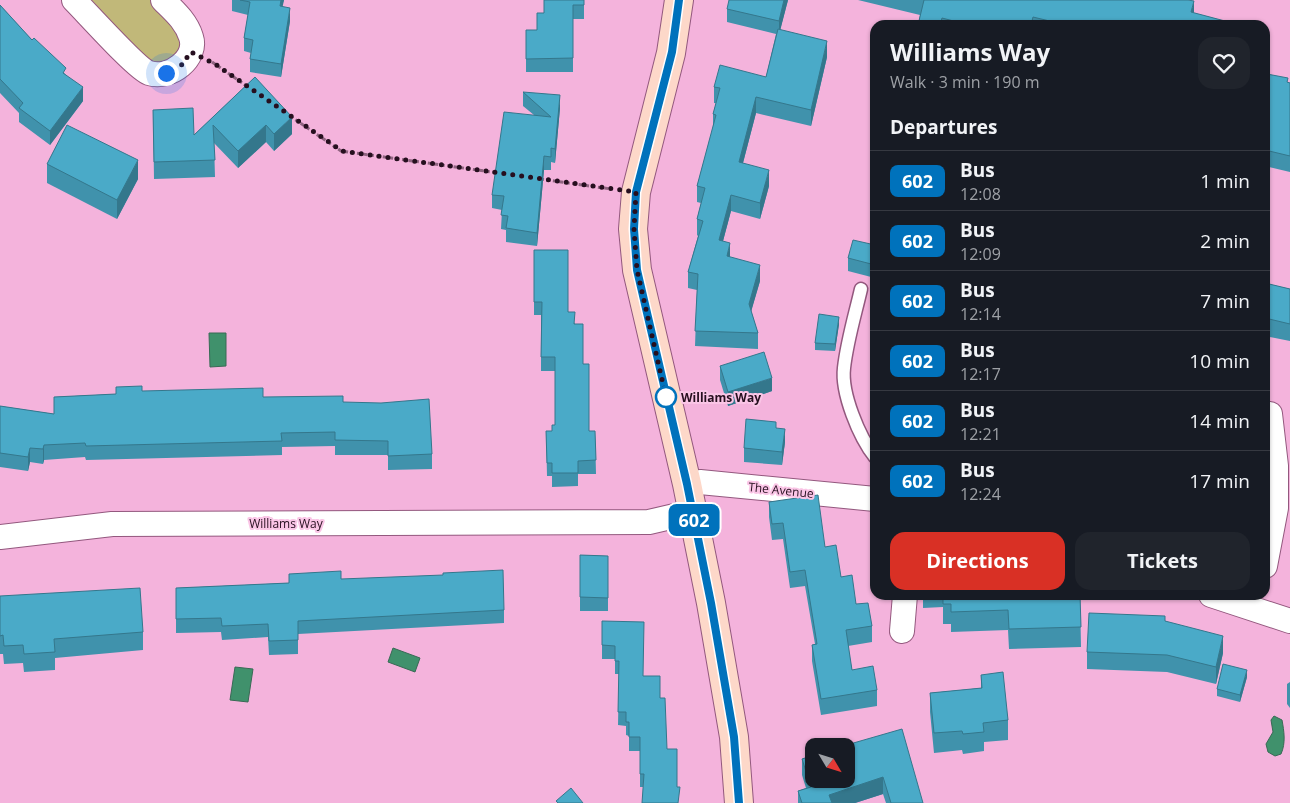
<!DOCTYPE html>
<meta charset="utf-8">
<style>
body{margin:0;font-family:"Open Sans",sans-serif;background:#20242c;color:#f1f3f6;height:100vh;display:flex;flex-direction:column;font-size:19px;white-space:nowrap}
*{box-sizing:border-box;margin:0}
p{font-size:16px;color:#9ea1a6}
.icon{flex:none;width:28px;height:28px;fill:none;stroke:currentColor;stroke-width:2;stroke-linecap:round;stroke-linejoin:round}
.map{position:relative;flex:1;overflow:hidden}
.details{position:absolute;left:870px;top:20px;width:400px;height:580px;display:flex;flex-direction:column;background:#171b24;border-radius:15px;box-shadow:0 1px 4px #0004}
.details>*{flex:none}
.badge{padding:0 10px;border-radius:8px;font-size:18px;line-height:32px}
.needle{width:32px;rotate:128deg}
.buttons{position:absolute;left:805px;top:738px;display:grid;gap:10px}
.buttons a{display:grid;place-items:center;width:50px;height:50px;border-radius:10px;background:#171b24;box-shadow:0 1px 4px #0004;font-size:25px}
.you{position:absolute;width:25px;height:25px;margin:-12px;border:4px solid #fff;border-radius:50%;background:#1a73e8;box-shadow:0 0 0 8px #1a73e833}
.map>.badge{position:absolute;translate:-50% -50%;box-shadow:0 0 0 2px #fff}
h2{padding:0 20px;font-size:19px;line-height:45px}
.round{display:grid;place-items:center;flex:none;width:52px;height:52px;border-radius:15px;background:#20242c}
.head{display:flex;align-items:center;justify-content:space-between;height:85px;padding:0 20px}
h1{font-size:24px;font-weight:700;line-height:38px}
.action{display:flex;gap:10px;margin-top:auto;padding:10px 20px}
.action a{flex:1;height:58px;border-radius:15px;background:#d93025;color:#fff;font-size:20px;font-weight:700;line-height:58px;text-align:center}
.action a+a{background:#20242c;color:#f1f3f6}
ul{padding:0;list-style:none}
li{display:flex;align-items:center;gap:15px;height:60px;padding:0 20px;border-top:1px solid #363941}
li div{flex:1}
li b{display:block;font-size:19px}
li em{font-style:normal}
li .badge{min-width:55px;font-weight:700;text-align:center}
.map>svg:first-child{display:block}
.green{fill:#c1b879}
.water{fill:#40916c;stroke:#386a55}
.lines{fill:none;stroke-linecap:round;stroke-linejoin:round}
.lane-casing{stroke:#93587e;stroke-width:15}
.street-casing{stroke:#93587e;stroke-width:26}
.secondary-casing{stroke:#93587e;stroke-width:30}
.path{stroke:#916481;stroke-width:3;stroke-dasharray:4 2.5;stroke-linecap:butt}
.lane{stroke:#fff;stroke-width:12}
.street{stroke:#fff;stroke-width:24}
.secondary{stroke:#fdd8c9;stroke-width:28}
.wall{fill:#4092ac}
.shaded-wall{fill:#34778c}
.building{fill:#4aaac8;stroke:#34778c}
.line-casing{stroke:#fff;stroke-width:11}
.line{stroke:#0072bc;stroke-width:8}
.walk{stroke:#260f1f;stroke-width:5;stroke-dasharray:0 9}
.stop-dot{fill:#fff;stroke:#0072bc;stroke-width:2.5}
.labels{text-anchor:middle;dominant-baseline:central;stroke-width:4;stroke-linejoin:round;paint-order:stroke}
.stop-label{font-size:12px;font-weight:bold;fill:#260f1f;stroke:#fac5e6;text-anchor:start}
.street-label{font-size:12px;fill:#260f1f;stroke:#fac5e6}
</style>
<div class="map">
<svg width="1290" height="803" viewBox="0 0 1290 803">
<rect width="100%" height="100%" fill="#f4b3dc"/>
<path class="green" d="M86,0H151L180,31L184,41L178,58L152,65Z"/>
<g class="water">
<path d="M209,333H226V366L210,367Z"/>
<path d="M393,648L420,658L415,672L388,662Z"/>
<path d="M235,667L253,669L248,702L230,700Z"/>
<path d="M1274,716L1282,720C1284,731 1286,743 1281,754L1275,756L1268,752L1266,744L1273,732L1271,720Z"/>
</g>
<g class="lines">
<g class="lane-casing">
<path id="lane" d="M861,289C855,315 847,341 844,368C841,393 859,437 875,457"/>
</g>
<g class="street-casing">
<g id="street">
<path d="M74,0C87,13 137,69 149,73C170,80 198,58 191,37C186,21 174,11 163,0"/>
<path d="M687,484L700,482L875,499"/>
<path d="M0,537L112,524L649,522L692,512"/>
<path d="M1265,566L1276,508V466L1270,414"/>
<path d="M1211,595L1290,621"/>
<path d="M902,631L905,595"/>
</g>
</g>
<g class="secondary-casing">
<path id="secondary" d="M679,0L671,53L636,192L633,229L637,270L687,484L711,603L734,737L739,803"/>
</g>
<g class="path">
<path d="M212,62L248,87"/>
<path d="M290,116L341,151L499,173"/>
<path d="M540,179L611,189"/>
</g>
<use href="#lane" class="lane"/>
<use href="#street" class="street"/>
<use href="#secondary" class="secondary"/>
</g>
<g class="wall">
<path d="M232,0H284L282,6L290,21L281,77L250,72V59L251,53L244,51V38L248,15L232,11Z"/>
<path d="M584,0V19H573V72H526V30H537L544,13Z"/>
<path d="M788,0L780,30L827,57L811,126L756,113L743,163L769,186L760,219L731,211L723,241L730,257L760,281L751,311L758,333V349L695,346L697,290L688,288V272L698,236L697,235V219L701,203L697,202V186L713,128V114L716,103H714V87L766,77L776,34L727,22V9Z"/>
<path d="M858,0H1188L1194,13L1240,25H918L920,15Z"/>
<path d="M0,5L32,40L66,75L83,101L50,145L19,122V113L0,93Z"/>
<path d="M255,77L292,134L274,151L266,142L238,168L214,143L215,177L154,179L153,110L194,135Z"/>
<path d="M1288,82L1290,83V172L1265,166V83Z"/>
<path d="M523,92L560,108L555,163L551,162V170H544L537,246L506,242V230L501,229L502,210L492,208V195L534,115L523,106Z"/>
<path d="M47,164L138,179L117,219L47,183Z"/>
<path d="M875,245V278L848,271V258Z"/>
<path d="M534,250L575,324L583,364L589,431H595L596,474H578V486L552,487V476H547L546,431H552L555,425V371H541V315H534Z"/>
<path d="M1265,283L1290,289V341L1265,336Z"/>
<path d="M839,324L835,351L815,350V343Z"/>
<path d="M875,330V359H872V339Z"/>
<path d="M720,366L772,391L728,406L720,380Z"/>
<path d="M142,391L263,397L343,402L432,454V469L388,470V455H335V446L282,447V455L86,460L85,457L44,460L43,464L30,462L28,471L0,467V406L54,414V397L116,394Z"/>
<path d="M776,428L785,442L782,465L744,462V448Z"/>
<path d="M769,502L825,547L856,604L872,626V642L848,646L852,670L877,690V706L821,715L812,661V645L815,644L805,586L790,588L783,539L772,540L769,517Z"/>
<path d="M580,555L608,556V611H580Z"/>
<path d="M289,574L341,579L504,610V623L298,634V654L269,655L268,637L222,640L221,632L176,633V588L289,583Z"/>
<path d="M923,595H1080L1081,647L1009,649L1008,630L951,632V624H943V607L923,608Z"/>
<path d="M0,596L143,632V650L55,658V670L24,672L23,663L4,664L3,654H0Z"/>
<path d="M602,621L643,676H660L643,787H640V751H629V736L626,735V726L618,725L619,674H615V659H602Z"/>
<path d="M1165,621L1223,653L1216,684L1167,672L1087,669V652Z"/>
<path d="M981,675L1008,720V740L984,742V751L963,754L962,750L934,753L930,712V693L981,688Z"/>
<path d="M1247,677L1240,702L1217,696V689Z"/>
<path d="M1290,682V708L1287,704V684Z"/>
<path d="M846,746L923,803H886L883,794L855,803H798V791L806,788L802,775V759Z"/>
</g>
<g class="shaded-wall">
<path d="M281,0H284L280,19V6Z"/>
<path d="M784,0H788L779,35V21Z"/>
<path d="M1194,1V20L1191,12Z"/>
<path d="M290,8V21L281,77V64Z"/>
<path d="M827,41V57L811,126V110Z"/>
<path d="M83,87V101L50,145V131Z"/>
<path d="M560,95V108L555,163V149Z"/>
<path d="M756,97V113L739,178V162Z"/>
<path d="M292,117V134L274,151V134Z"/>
<path d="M266,125V142L238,168V151Z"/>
<path d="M544,156V170L537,246V233Z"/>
<path d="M138,160V179L117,219V200Z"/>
<path d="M769,170V186L760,219V203Z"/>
<path d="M731,195V211L719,256V240Z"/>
<path d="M730,243V259L727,256Z"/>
<path d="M760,265V281L749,319V304Z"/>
<path d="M839,317V324L835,351V344Z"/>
<path d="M772,378V391L728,406V392Z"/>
<path d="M785,429V442L782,465V452Z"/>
<path d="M44,445V460L43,464V449Z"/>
<path d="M30,448V462L28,471V457Z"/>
<path d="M1223,636V653L1216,684V667Z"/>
<path d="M1247,670V677L1240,702V695Z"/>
<path d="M883,777V794L855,803H829V795Z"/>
</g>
<g class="building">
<path d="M240,0H281L280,6L290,8L281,64L250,59L253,40L244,38L250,2Z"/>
<path d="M544,0H584V5H573V58L526,59V30H537V13H544Z"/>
<path d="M729,0H784L779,21L727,9Z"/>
<path d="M924,0H1188L1194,1L1191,12L1240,25H1066L1033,17L1031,25H969L942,18L940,25H918Z"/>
<path d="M0,5L32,40L34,38L66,68L63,73L83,87L50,131L19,108L23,103L0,79Z"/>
<path d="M778,29L827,41L811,110L756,97L739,162L769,170L760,203L731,195L719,240L730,243L727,256L760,265L749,304L758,333L695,331L698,274L688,272L703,221L697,219L705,188L697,186L716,115L713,114L720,88L714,87L720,65L766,77Z"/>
<path d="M1267,74L1288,78L1287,82L1290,83V156L1265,150V83Z"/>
<path d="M255,77L292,117L274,134L266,125L238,151L213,125L215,160L154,162L153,110L193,108L194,135Z"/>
<path d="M523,92L560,95L555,149L551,148V157L544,156L537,233L506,228L508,216L501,215L504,196L492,195L504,112L551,117Z"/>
<path d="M67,125L138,160L117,200L47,164Z"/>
<path d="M853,240L875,245V265L848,258Z"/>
<path d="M534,250H568V312H575L574,324H583V364H589V431H595L596,460L578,461V473H552V463H547L546,431H552V425H555V357H541L542,302H534Z"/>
<path d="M1265,283L1290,289V324L1265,318Z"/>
<path d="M819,314L839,317L835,344L815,343Z"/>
<path d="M875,330V340L872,339Z"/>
<path d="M764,352L772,378L728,392L720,366Z"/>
<path d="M142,386V391L263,388V397L343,396V402L381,403L429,399L432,454L388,456V441L335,440V432L281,433L282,441L86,446L85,443L44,445L43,449L30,448L28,457L0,453V406L54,414V397L116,394V387Z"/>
<path d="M746,419L776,422V428L785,429L782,452L744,448Z"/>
<path d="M818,495L825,547L836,545L841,577L852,575L856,604L868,603L872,626L846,630L852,670L873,666L877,690L821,699L812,645L817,644L805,570L790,572L783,523L772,524L769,502Z"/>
<path d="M580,555L608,556V598L580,597Z"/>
<path d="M503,570L504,610L298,621V640L269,641L268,624L222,626L221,618L176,619V588L289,583V574L341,571V579L443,575V573Z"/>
<path d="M140,588L143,632L54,639L55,652L24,654L23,645L4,646L3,635L0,636V596Z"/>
<path d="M943,595H1080L1081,627L1009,629L1008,610L951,612V604H943Z"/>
<path d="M1089,613L1165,616V621L1223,636L1216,667L1167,655L1087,652Z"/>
<path d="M602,621L644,622L643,676H660V698H665L667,749H677V787H680L678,803H642L644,774H640V737H629V722H626V712H618L619,661H615V646L602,645Z"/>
<path d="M1223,664L1247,670L1240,695L1217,689Z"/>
<path d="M1003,672L1008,720L983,723L984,732L963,734L962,731L934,733L930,693L982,688L981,675Z"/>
<path d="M902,729L923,803H891L883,777L829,795L832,803H802L798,791L811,787L802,759L814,755V779H846V746H843Z"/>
<path d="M571,788L583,803H558L556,801Z"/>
</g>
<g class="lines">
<g class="line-casing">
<path id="line" d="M679,0L672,52L636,192L634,229L637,270L687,484L711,603L734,737L739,803"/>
</g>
<use href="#line" class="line"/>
<path class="walk" d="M166,73L180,67L191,52L215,64L342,151L636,192L634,229L637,270L666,397"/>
</g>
<circle class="stop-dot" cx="666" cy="397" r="10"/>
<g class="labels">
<g class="stop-label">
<text x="681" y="397">Williams Way</text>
</g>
<g class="street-label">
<text transform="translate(781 490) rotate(6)">The Avenue</text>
<text x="286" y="523">Williams Way</text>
</g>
</g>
</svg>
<div class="buttons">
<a><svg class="needle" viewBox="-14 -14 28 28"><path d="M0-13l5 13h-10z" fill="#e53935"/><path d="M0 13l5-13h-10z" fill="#9ea1a6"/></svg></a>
</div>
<div class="you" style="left:166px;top:73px"></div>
<b class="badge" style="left:694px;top:520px;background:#0072bc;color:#fff">602</b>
<section class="details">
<div class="head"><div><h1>Williams Way</h1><p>Walk · 3 min · 190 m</p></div><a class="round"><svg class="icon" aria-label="heart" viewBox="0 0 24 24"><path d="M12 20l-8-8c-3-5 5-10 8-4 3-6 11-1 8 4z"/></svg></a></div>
<h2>Departures</h2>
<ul>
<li><span class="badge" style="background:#0072bc;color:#fff">602</span><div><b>Bus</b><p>12:08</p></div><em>1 min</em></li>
<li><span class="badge" style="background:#0072bc;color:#fff">602</span><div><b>Bus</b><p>12:09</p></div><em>2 min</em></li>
<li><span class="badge" style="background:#0072bc;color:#fff">602</span><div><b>Bus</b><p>12:14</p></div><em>7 min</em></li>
<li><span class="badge" style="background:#0072bc;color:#fff">602</span><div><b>Bus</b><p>12:17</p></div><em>10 min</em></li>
<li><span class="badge" style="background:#0072bc;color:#fff">602</span><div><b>Bus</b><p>12:21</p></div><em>14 min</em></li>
<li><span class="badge" style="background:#0072bc;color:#fff">602</span><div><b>Bus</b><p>12:24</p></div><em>17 min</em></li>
</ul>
<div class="action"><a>Directions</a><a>Tickets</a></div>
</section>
</div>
